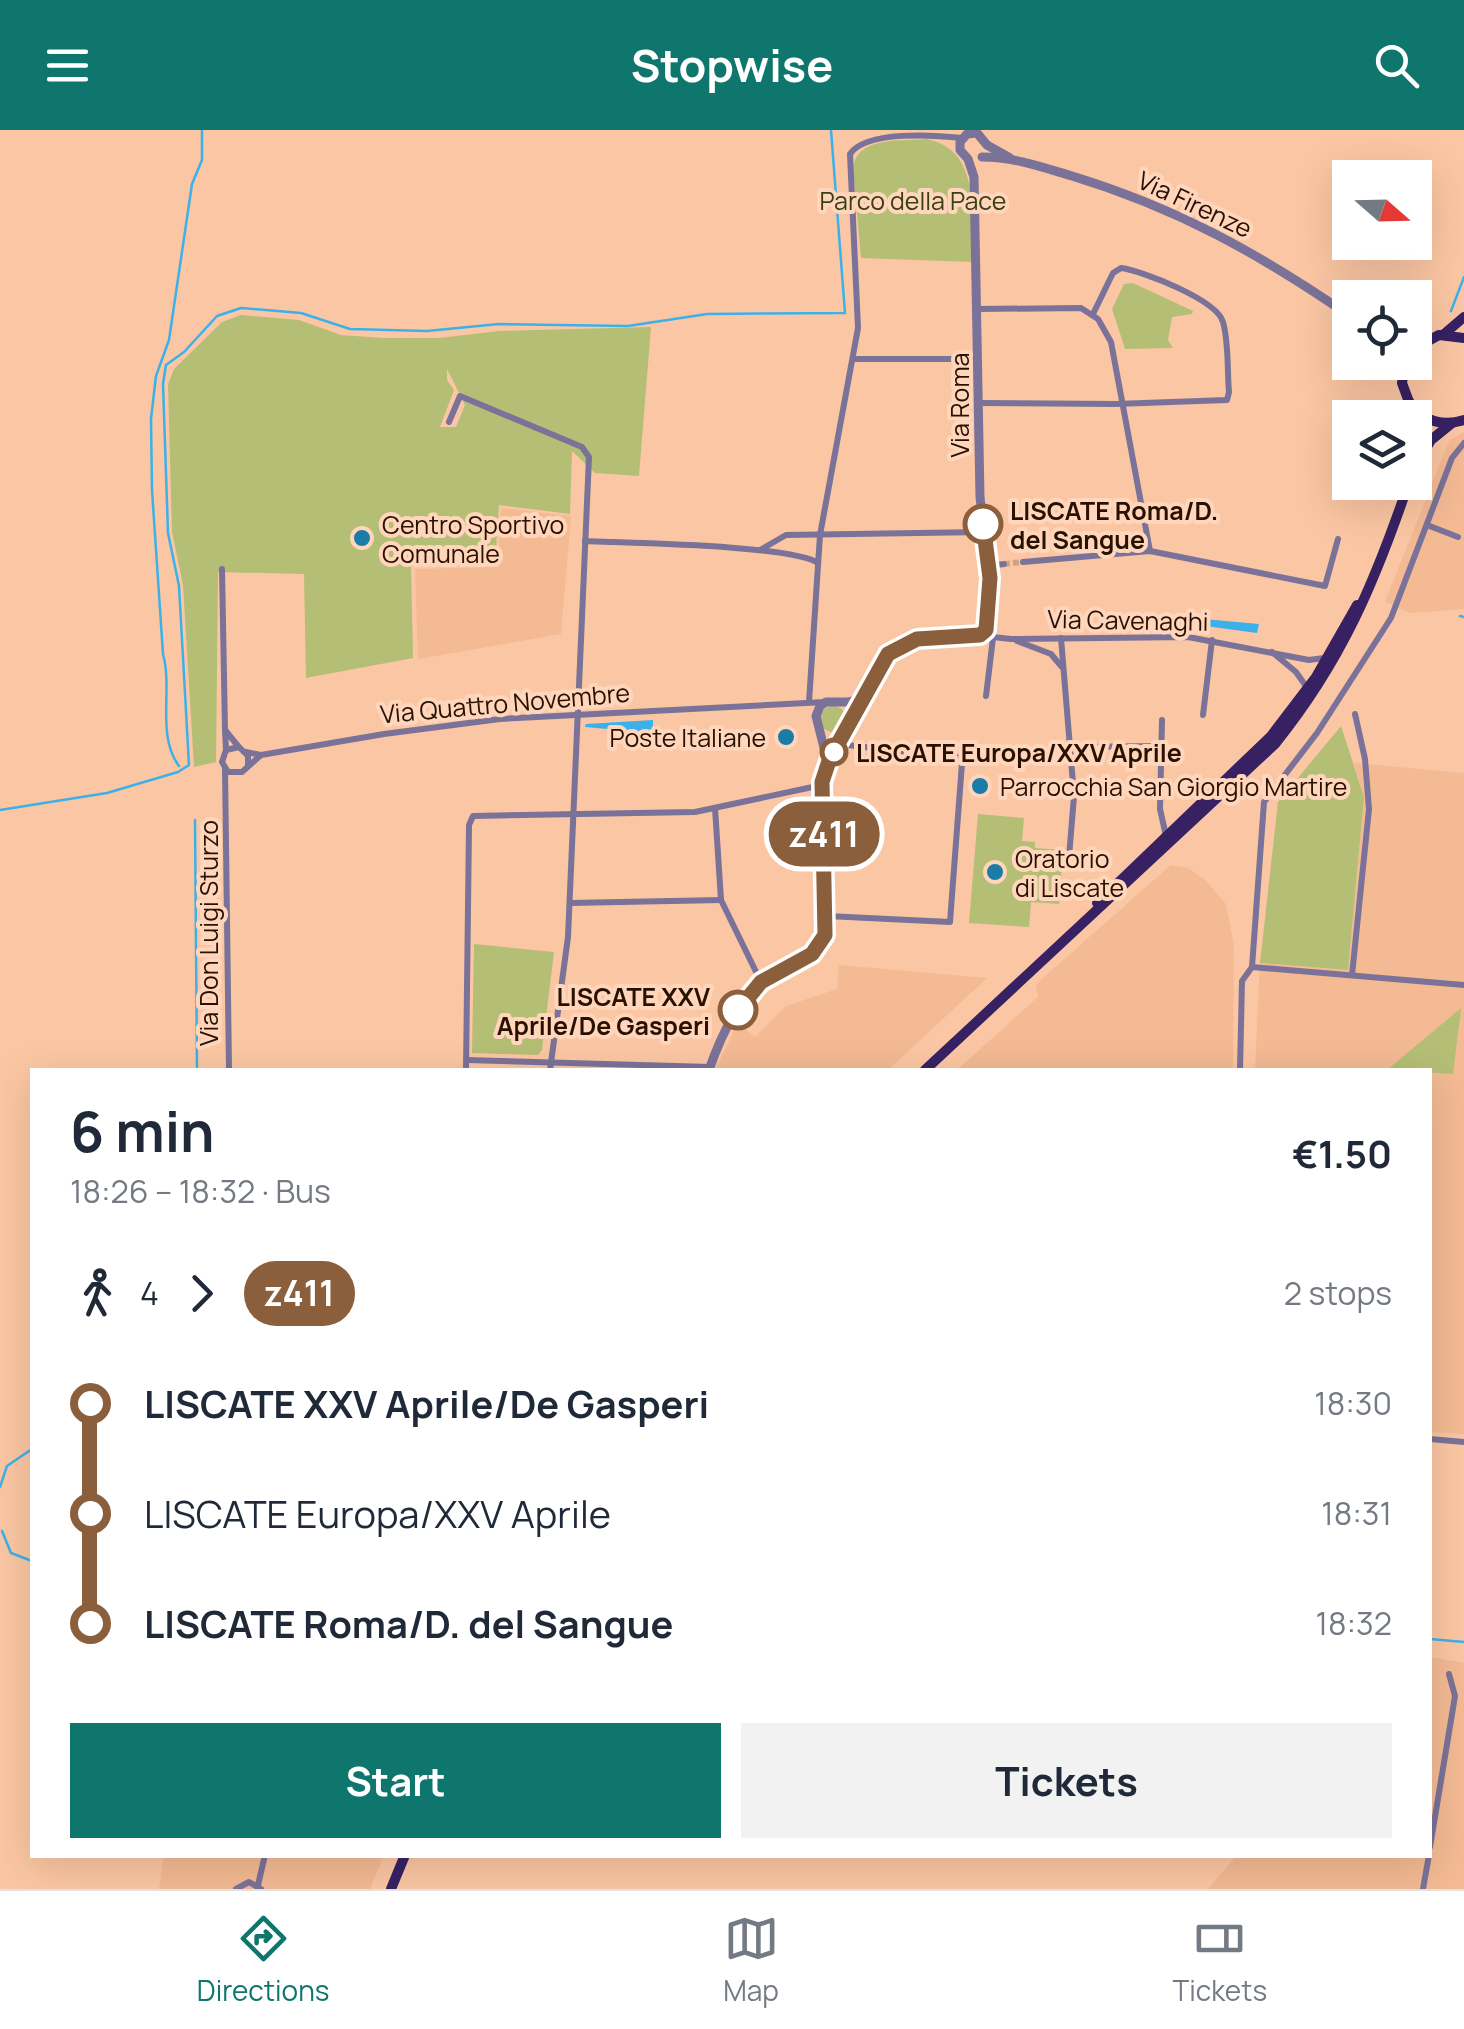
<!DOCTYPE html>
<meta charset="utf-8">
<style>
body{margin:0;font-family:Manrope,sans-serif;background:#f2f2f3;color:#1f2937;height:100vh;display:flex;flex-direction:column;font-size:38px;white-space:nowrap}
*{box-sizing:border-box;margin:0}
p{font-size:32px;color:#747a83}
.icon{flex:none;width:55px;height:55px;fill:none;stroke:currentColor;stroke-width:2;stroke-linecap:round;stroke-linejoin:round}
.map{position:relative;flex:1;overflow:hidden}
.side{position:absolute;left:30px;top:938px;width:1402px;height:790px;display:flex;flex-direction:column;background:#fff;border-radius:0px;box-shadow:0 10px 40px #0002}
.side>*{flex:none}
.badge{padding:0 20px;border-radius:32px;font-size:35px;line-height:65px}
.needle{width:65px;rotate:110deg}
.controls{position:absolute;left:1332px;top:30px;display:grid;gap:20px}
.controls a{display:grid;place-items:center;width:100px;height:100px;border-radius:0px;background:#fff;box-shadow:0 10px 40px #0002;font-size:50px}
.map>.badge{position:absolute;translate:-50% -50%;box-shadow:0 0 0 5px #fff}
.legs{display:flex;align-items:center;gap:15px;height:110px;padding:0 40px;font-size:32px}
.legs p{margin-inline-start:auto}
.head{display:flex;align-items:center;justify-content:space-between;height:170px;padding:0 40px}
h1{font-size:55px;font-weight:700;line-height:75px}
.action{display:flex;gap:20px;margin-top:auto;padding:20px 40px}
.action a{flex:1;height:115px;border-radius:0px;background:#0f766e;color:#fff;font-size:40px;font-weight:700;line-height:115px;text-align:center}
.action a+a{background:#f2f2f3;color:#1f2937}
ul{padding:0 40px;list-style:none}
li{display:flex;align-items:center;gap:35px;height:110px;font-size:38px}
li i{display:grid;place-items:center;width:15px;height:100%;margin:0 12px;background:currentColor}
li i::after{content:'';width:25px;height:25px;margin:-12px;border:8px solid;border-radius:50%;background:#fff}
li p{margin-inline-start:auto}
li:first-child i{background:linear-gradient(#0000 50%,currentColor 0)}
li:last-child i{background:linear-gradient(currentColor 50%,#0000 0)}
header{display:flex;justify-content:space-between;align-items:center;height:130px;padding:0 40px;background:#0f766e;color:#fff;font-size:45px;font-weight:700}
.dock{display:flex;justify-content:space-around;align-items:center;height:140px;border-top:2px solid #e0e1e3;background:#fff;font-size:28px;color:#747a83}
.dock a{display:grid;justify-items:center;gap:5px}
.dock .selected{color:#0f766e}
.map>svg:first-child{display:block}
.built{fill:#f3ba93}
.green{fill:#b5be75;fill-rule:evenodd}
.water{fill:#3cb1e9}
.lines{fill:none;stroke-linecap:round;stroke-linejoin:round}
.stream{stroke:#3cb1e9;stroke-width:2.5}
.minor-tunnel{stroke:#d1a283;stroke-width:6;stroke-dasharray:6 3;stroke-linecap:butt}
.minor{stroke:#7a7298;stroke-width:6}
.tertiary{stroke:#7a7298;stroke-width:9}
.primary{stroke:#372163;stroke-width:10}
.line-1-casing{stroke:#fff;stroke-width:22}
.line-1{stroke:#8b5e3c;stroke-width:15}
.stop-1-dot{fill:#fff;stroke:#8b5e3c;stroke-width:5}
.poi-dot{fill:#1b7ca8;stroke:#ffd6bc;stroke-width:4}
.labels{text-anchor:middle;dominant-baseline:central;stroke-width:8;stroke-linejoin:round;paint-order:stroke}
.park-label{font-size:25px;fill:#3b3f14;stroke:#ffd6bc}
.street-label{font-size:25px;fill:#291102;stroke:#ffd6bc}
.stop-label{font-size:25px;font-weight:bold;fill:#291102;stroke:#ffd6bc;text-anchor:start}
.poi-label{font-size:25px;fill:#291102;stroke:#ffd6bc;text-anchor:start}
</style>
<header><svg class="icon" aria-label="menu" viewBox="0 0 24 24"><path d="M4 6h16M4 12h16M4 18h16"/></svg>Stopwise<svg class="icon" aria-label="search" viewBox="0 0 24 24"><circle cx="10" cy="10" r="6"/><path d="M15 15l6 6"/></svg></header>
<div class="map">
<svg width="1464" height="1759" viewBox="0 0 1464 1759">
<rect width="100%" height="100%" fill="#fbc6a3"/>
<g class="built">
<path d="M1464,302V479L1410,483L1385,472L1449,311Z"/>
<path d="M501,378L571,386L561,504L418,529L415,439L498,437Z"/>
<path d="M1354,633L1464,643V1304L1430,1302V940H1255L1260,833L1348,840L1364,667Z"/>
<path d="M1171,735L1188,738L1205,750L1226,774L1234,816L1233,940H957L1038,867L1036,854Z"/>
<path d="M839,835L987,848L888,940H715L738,893L755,907L786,876L837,859Z"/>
<path d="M1430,1527L1464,1533V1759H1208L1237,1725H1430Z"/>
<path d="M164,1725H384L370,1759H159Z"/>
</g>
<g class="green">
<path d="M926,9C983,19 971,89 972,132L861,128L853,39C857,5 900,12 926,9Z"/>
<path d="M1133,153L1193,181L1192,184L1172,187L1168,210L1173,218L1125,219L1112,179L1124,154Z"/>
<path d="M241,185L299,190L341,205L383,208H439L499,201L651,197L639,346L595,343L572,321L570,384L499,375L495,433L411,436L413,528L306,548L304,444L218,442L216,632L194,637L183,455L172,402L168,254L174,239L222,192ZM447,239L465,275L456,297H440L454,260L447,250Z"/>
<circle cx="833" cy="589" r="13"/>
<path d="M1341,596L1364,667L1348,840L1260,833L1278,672Z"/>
<path d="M978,684L1024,688L1022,711L1035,712V718L1063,720L1059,774L1031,772L1029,797L969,793Z"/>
<path d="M474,814L554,822L542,920L538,925L472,923Z"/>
<path d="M1461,878L1453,944L1387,940Z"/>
</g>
<g class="water">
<path d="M1160,485L1259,494L1257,503L1198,495L1160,494Z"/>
<path d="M653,590V603L585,597L586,594Z"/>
</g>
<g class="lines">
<g class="stream">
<path d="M1451,181L1464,147"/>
<path d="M1460,486L1464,487"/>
<path d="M179,636C156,605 173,560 163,524L152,360L151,289L156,246L169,210L192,54L202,30V0"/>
<path d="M0,680L107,663L178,642L189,635L179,456L168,403L163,254L166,235L184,222L217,186L241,178L301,183L350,199L427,201L499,194L628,196L707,184L845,183L831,0"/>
<path d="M195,690L197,940"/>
<path d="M0,1357L7,1336L32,1319"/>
<path d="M2,1401L11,1423L32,1431"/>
<path d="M1430,1509L1464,1512"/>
</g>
<path class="minor-tunnel" d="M1004,434L1023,432"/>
<g class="minor">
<path d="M978,179L1081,178L1098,189L1111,212L1150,421"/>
<path d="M854,229H977"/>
<path d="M980,273L1116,274L1227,270L1229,262C1227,240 1229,213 1223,192C1217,170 1143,141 1121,138L1113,143L1093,184"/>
<path d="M449,292L460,266L582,317L589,327L568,807L550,940"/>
<path d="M1427,395L1458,407"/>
<path d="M585,411C626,413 793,415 818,433"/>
<path d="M760,420L786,405L985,402"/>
<path d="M1023,432L1150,421L1325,456L1338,409"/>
<path d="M989,436L1004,434"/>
<path d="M222,439L225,600"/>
<path d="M985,502L993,507L1011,509L1188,507L1309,530L1324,528"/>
<path d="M1061,508L1074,666L1069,727"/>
<path d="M1017,511L1051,524L1061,536"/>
<path d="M1272,522L1296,542L1308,559"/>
<path d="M986,566L993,508"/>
<path d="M809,572L820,405L858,198L850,24C866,0 935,5 962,8"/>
<path d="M1203,585L1212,510"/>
<path d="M1162,590L1160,679L1166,706"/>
<path d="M1069,617L1162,616"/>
<path d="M226,620L225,600L238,616"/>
<path d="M246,622L261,625L242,642H228L222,632L226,620L239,617L248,626V635"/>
<path d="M261,625L384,604L500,589L825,572"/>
<path d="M225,639L229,940"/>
<path d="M715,678L721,770L761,852"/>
<path d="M570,773L721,770"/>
<path d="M827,786L950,792L962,633V628L838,614"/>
<path d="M1252,837L1264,672L1317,603L1391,488L1452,328L1464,313"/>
<path d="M1352,845L1369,679L1365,629L1355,584"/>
<path d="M467,930L710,937"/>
<path d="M466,940L469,695L473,686L695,682L822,655"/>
<path d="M1240,940L1242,851L1252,837L1464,855"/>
<path d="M1430,1309L1464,1312"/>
<path d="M1430,1717L1455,1566L1449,1544"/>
<path d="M258,1755L265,1725"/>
<path d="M236,1759L249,1752L261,1759"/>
<path d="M1423,1759L1429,1725"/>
</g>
<g class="tertiary">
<path d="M982,27C1014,27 1042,37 1072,46C1177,78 1260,124 1350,186"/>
<path d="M825,639L888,524L917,509L978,506L986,500L990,452L980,367L974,47L968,29L960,20V12L967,4L977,3L987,15L1010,28"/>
<path d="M709,940C719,911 733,878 756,857C782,832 823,833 827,790L822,655L827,630L816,586L820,576L826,572H848L863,568"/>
</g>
<g class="primary">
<path d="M1443,205L1464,187"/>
<path d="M1415,218L1439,205L1464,208"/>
<path d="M1405,232L1402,253L1409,272"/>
<path d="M1408,270C1422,291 1441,297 1464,290"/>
<path d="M1415,293V330"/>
<path d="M1415,337L1431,310L1452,293"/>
<path d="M1097,773L1271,606L1316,547L1357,475"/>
<path d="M925,940L1275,614C1342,531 1375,452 1409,352"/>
<path d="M391,1759L405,1725"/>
</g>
</g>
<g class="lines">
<g class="line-1-casing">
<path id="line-1" d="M738,880L761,852L812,824L825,805L822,652L830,628L888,524L917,509L980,505L986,500L990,448L983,394"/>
</g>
<use href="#line-1" class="line-1"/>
</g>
<g class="stop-1-dot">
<circle cx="983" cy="394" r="18"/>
<circle cx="834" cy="622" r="12"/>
<circle cx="738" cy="880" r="18"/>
</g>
<g class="poi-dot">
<circle cx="362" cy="408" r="10"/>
<circle cx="786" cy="607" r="10"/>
<circle cx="980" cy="656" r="10"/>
<circle cx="995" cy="742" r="10"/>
</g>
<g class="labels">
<g class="park-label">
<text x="913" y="70">Parco della Pace</text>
</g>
<g class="street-label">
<text transform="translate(1195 74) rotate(25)">Via Firenze</text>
<text transform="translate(959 275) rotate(-90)">Via Roma</text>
<text transform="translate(1128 490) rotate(1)">Via Cavenaghi</text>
<text transform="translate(505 573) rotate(-5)">Via Quattro Novembre</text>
<text transform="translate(208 803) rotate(-90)">Via Don Luigi Sturzo</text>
</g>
<g class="stop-label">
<text x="1010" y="380">LISCATE Roma/D.<tspan x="1010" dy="29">del Sangue</tspan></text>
<text x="856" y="622">LISCATE Europa/XXV Aprile</text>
<text x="710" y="866" text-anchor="end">LISCATE XXV<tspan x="710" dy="29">Aprile/De Gasperi</tspan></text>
</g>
<g class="poi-label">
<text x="382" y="394">Centro Sportivo<tspan x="382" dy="29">Comunale</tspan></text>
<text x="766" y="607" text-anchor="end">Poste Italiane</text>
<text x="1000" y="656">Parrocchia San Giorgio Martire</text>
<text x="1015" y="728">Oratorio<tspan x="1015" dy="29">di Liscate</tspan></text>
</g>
</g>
</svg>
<div class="controls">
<a><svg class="needle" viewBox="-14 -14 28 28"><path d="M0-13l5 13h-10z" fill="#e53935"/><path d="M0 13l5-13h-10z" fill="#747a83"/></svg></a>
<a><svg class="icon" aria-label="locate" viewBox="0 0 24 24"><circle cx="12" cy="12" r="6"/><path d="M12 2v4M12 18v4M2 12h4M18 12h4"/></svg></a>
<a><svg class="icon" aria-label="layers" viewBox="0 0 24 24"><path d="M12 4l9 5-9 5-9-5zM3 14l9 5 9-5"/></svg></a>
</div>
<b class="badge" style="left:824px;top:704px;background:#8b5e3c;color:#fff">z411</b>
<section class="side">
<div class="head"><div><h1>6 min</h1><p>18:26 – 18:32 · Bus</p></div><b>€1.50</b></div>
<div class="legs"><svg class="icon" aria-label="walk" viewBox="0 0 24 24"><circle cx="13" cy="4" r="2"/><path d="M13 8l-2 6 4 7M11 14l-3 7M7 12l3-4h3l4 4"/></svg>4<svg class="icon" aria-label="forward" viewBox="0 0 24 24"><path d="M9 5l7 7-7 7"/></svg><b class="badge" style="background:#8b5e3c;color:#fff">z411</b><p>2 stops</p></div>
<ul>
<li><i style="color:#8b5e3c"></i><b>LISCATE XXV Aprile/De Gasperi</b><p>18:30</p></li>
<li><i style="color:#8b5e3c"></i><span>LISCATE Europa/XXV Aprile</span><p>18:31</p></li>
<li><i style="color:#8b5e3c"></i><b>LISCATE Roma/D. del Sangue</b><p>18:32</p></li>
</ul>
<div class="action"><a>Start</a><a>Tickets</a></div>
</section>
</div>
<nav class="dock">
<a class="selected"><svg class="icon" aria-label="directions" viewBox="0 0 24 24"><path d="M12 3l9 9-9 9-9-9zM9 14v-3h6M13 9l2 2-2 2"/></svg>Directions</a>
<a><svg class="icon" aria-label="map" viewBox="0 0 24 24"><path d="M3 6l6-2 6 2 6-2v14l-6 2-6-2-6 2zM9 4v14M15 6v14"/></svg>Map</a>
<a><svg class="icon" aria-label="tickets" viewBox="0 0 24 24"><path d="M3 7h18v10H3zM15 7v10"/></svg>Tickets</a>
</nav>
